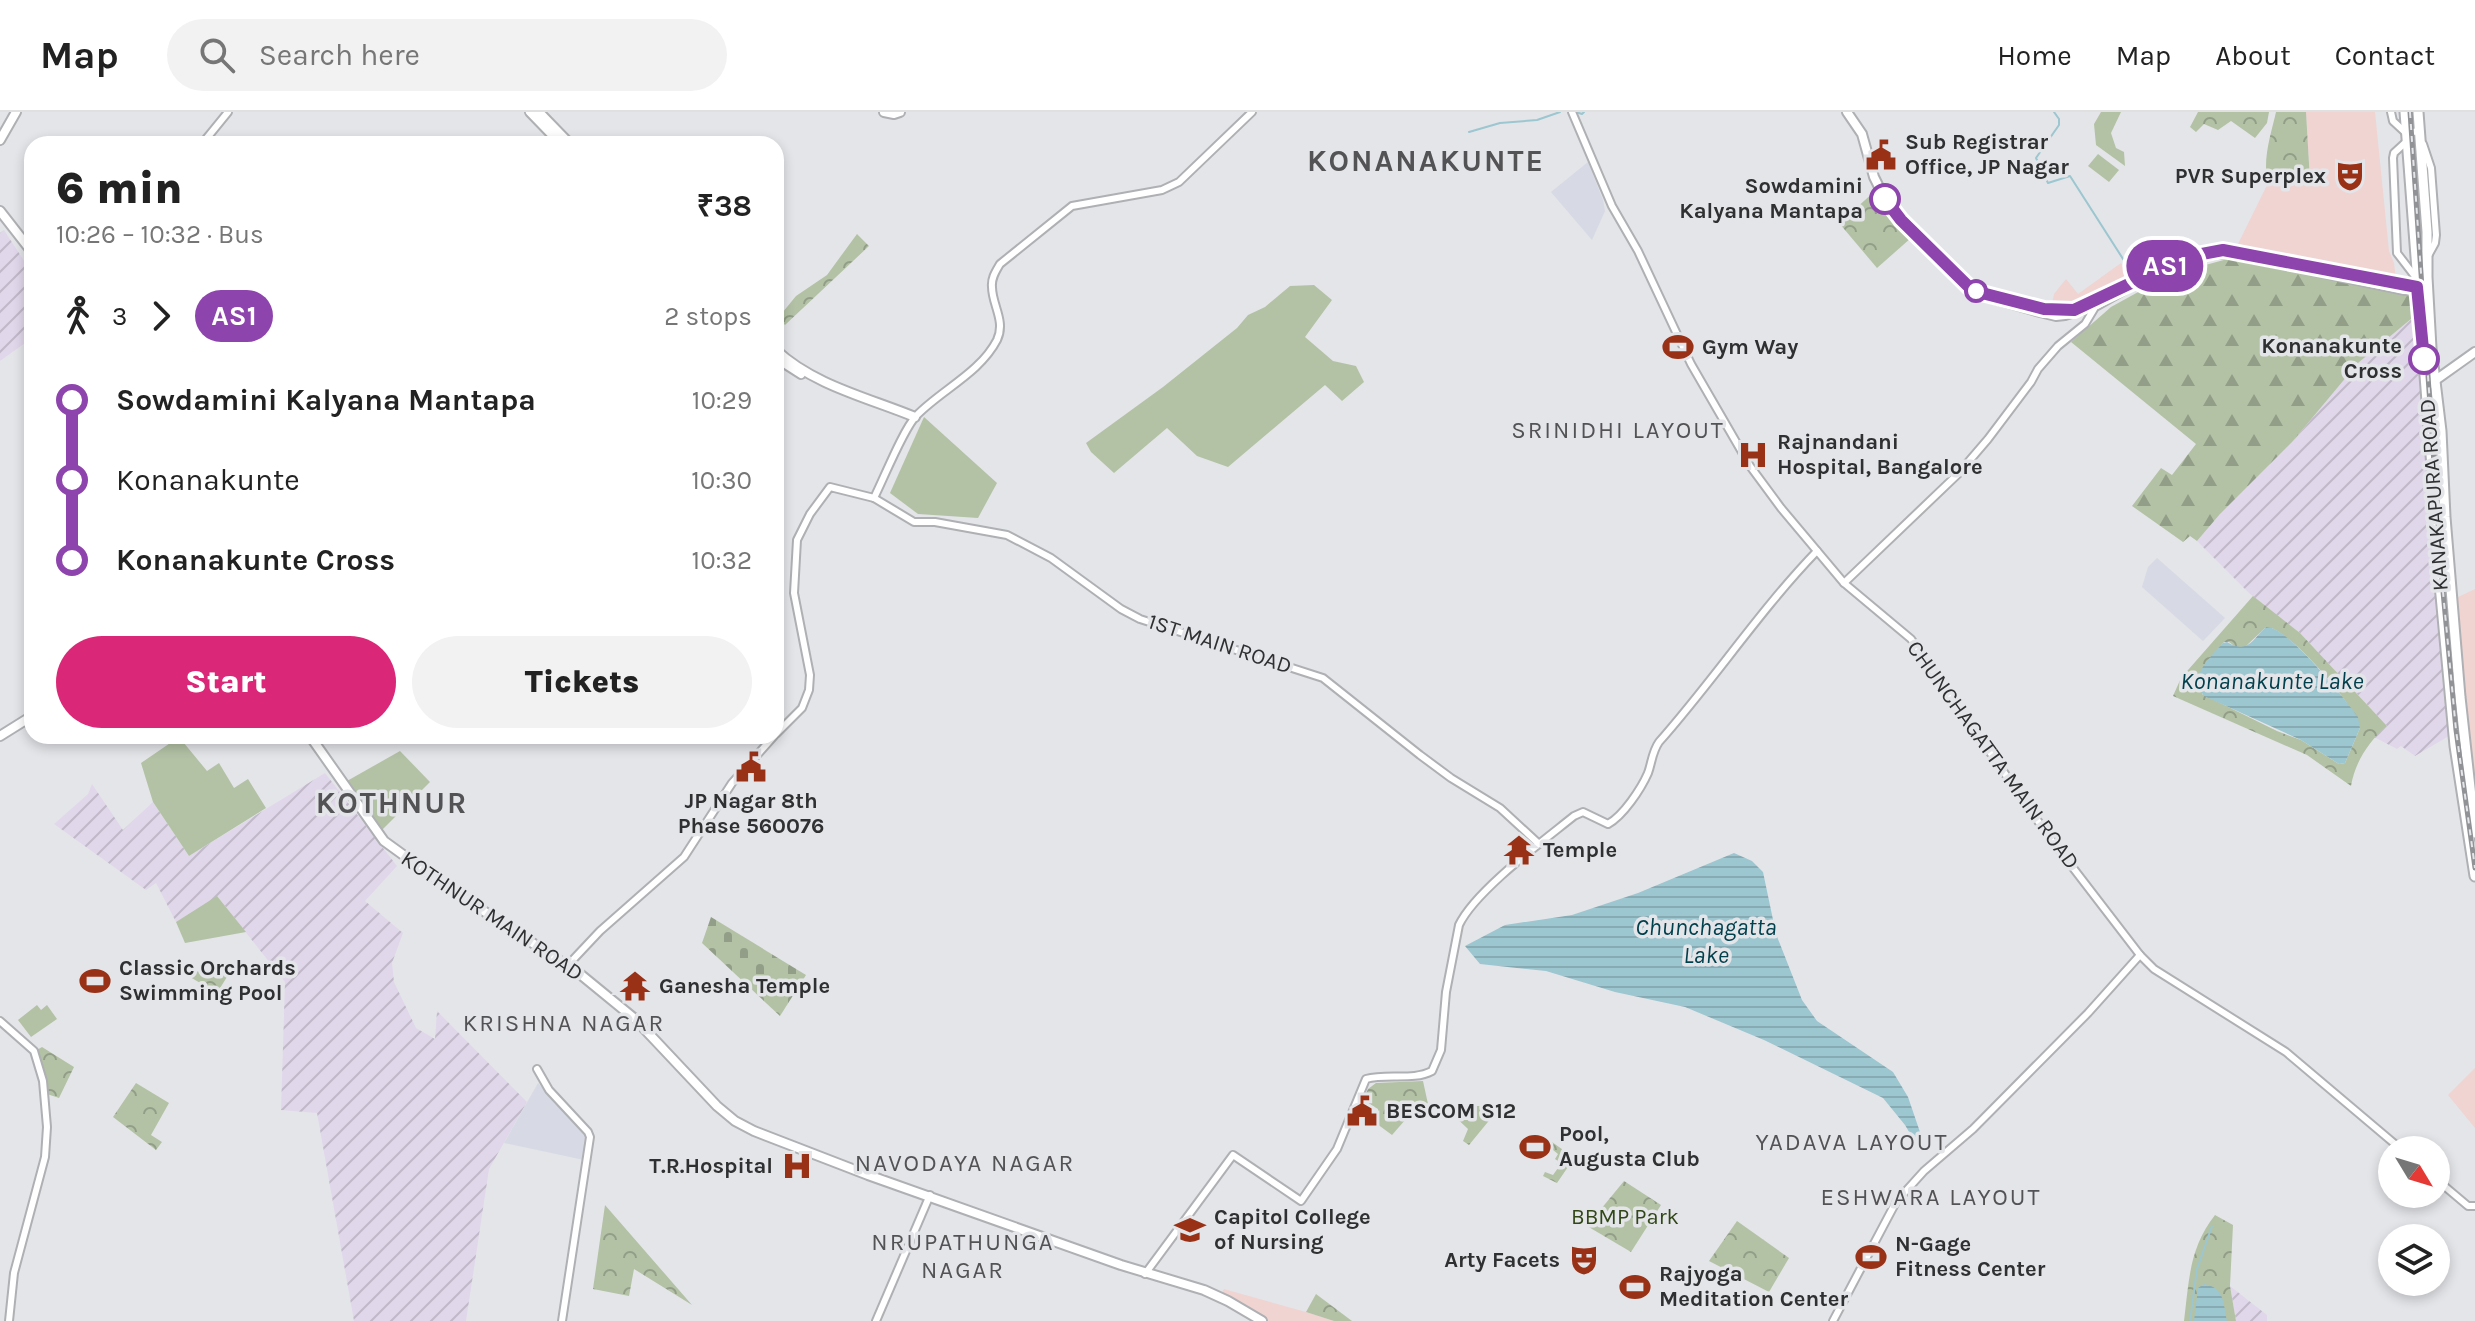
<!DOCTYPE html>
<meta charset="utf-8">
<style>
body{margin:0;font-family:Karla,sans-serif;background:#f2f2f2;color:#222;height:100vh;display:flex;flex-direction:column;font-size:30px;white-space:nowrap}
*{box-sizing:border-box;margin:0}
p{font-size:26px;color:#767676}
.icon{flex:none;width:44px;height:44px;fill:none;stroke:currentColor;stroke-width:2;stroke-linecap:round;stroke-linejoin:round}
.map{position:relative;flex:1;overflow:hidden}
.panel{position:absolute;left:24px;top:24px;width:760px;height:608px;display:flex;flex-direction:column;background:#fff;border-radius:24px;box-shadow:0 4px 12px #0003}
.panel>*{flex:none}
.badge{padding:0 16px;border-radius:26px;font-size:28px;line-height:52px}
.needle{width:52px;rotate:128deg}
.tools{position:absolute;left:2378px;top:1024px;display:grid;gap:16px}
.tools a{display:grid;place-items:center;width:72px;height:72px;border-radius:50%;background:#fff;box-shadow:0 4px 12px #0003;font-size:40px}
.map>.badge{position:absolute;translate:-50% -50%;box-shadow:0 0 0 4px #fff}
.legs{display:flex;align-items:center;gap:12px;height:88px;padding:0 32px;font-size:26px}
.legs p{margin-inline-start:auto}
.overview{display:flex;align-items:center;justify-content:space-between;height:136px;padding:0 32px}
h1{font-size:44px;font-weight:800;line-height:60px}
.cta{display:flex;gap:16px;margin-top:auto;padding:16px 32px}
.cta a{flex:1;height:92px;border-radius:48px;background:#db2777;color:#fff;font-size:32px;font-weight:800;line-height:92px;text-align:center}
.cta a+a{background:#f2f2f2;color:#222}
ul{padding:0 32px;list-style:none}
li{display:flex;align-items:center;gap:28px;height:80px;font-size:30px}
li i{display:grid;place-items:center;width:12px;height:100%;margin:0 10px;background:currentColor}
li i::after{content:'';width:20px;height:20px;margin:-10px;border:6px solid;border-radius:50%;background:#fff}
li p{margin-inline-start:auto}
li:first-child i{background:linear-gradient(#0000 50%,currentColor 0)}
li:last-child i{background:linear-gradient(currentColor 50%,#0000 0)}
header{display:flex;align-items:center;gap:48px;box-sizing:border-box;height:112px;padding:0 40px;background:#fff;border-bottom:2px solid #e0e0e0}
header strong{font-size:38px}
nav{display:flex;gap:44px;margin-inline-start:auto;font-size:28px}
.search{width:560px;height:72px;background:#f2f2f2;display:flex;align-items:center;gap:20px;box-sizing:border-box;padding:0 28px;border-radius:44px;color:#767676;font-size:30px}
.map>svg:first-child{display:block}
.commercial{fill:#efd4d2}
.industrial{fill:url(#industrial-furrows)}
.built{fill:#d7d9e4}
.green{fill:#b3c2a5}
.forest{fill:url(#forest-firs)}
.cemetery{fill:url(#cemetery-stones)}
.park{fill:url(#park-crowns);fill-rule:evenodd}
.water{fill:url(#water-rules)}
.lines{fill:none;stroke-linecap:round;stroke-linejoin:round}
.stream{stroke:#9cc6d0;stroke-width:2}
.minor-casing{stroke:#afb0b3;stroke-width:10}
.major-casing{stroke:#afb0b3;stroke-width:12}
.highway-casing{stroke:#afb0b3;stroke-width:13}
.minor{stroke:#fff;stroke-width:6}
.major{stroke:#fff;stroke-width:8}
.highway{stroke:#fff;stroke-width:9}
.rail-casing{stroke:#919295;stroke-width:5}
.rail{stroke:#e4e5e9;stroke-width:2;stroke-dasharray:6;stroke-linecap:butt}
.line-1-casing{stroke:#fff;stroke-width:18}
.line-1{stroke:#8e44ad;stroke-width:12}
.stop-1-dot{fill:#fff;stroke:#8e44ad;stroke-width:4}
.labels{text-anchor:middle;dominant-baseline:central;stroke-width:7;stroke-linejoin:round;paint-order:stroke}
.poi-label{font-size:22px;font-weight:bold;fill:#2f3031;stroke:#e4e5e9;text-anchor:start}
.stop-label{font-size:22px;font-weight:bold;fill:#2f3031;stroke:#e4e5e9;text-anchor:end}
.street-label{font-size:22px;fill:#2f3031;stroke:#e4e5e9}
.park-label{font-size:22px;fill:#314718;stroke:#e4e5e9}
.neighbourhood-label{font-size:24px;letter-spacing:2px;fill:#535356;stroke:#e4e5e9}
.water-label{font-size:24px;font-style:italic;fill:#003f4c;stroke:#e4e5e9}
.district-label{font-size:30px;font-weight:bold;letter-spacing:2px;fill:#535356;stroke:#e4e5e9}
</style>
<header>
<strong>Map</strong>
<div class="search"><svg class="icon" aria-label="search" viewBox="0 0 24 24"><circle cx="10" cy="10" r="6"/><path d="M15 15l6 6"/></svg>Search here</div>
<nav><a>Home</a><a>Map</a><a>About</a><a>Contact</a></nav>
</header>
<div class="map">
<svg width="2475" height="1209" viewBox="0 0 2475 1209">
<defs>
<pattern id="industrial-furrows" width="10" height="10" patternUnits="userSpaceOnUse" patternTransform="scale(2)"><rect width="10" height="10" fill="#e1d7eb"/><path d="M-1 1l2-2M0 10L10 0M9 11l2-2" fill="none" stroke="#c1b9ca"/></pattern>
<pattern id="forest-firs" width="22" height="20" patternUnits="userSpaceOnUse" patternTransform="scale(2)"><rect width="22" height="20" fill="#b3c2a5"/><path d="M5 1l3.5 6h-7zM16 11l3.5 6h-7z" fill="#929e87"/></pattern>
<pattern id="cemetery-stones" width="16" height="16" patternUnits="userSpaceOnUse" patternTransform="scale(2)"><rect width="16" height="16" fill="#b3c2a5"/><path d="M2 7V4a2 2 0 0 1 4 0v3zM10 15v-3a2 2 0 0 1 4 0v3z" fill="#929e87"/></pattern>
<pattern id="park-crowns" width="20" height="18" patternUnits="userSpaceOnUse" patternTransform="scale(2)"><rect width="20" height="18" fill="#b3c2a5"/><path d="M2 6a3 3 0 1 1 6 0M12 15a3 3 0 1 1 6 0" fill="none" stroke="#929e87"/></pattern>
<pattern id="water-rules" width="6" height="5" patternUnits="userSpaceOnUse" patternTransform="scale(2)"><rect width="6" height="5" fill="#9cc6d0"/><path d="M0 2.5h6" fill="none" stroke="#87aab3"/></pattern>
</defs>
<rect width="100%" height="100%" fill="#e4e5e9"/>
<g class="commercial">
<path d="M2306,0H2375L2389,139L2394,151L2396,168L2236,136L2268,71L2310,68Z"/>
<path d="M2121,151L2130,167L2074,195L2051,196L2054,182L2066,167L2078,182Z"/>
<path d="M2475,477V669L2472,673L2456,486Z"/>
<path d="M2475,956V1016L2448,983Z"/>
<path d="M1224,1177L1306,1200L1334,1209H1269L1221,1182Z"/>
</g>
<g class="industrial">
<path d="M4,118L32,161V226L0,249V121Z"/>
<path d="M2417,202L2442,561L2449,624L2415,644L2401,634L2397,637L2374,625L2387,614L2300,521L2250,482L2197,429L2220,402L2293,329L2358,251Z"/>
<path d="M325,661L397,754L365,789L403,821L392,851L394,870L416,916L435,927L437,899L527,990L489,1057L466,1209H354L317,1001L281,998L285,870L218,785L176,810L156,771L146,778L54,712L88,682L92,672L123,718L153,690L189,744Z"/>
<path d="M2230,1174L2267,1203V1209H2236Z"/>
</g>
<g class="built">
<path d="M1588,50L1603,88L1605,99L1592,128L1551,80Z"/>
<path d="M2157,446L2225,506L2203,529L2142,475L2148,455Z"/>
<path d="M538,971L587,1025L584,1048L504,1031Z"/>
</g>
<g class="green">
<path d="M2101,0H2121L2111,21L2116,36L2124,40L2125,54L2096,33L2094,12Z"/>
<path d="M2098,42L2119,58L2109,70L2088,54Z"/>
<path d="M1314,173L1332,188L1305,225L1333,249L1356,254L1364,270L1342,289L1325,273L1228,355L1197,344L1167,316L1114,361L1091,340L1086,331L1163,275L1237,216L1248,203L1265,195L1290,174Z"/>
<path d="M924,305L997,371L978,406L918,402L890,381Z"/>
<path d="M179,625L207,659L219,651L234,676L248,667L266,696L189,744L153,690L141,651Z"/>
<path d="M400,639L430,670L382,718L347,669Z"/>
<path d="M217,784L246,820L185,831L176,810Z"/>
<path d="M37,893L41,898L47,893L57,907L31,925L18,908Z"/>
</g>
<path class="forest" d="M2231,146L2415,181L2417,202L2358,251L2293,329L2220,402L2197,429L2190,424L2183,430L2132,394L2161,356L2172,363L2196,332L2071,230L2111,195L2169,163Z"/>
<path class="cemetery" d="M711,805L806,863L780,904L702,831Z"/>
<g class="park">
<path d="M2198,0H2269L2267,11L2255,26L2231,9L2218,18L2204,12L2196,20L2190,15Z"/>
<path d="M2276,0H2306L2310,69L2268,71C2262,48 2271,22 2276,0Z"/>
<path d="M1873,81L1911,126L1877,156L1839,111Z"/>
<path d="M857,122L869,134L785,213L778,206L796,184L827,163Z"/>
<path d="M2253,484L2300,521L2387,614C2369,629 2355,650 2351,674L2307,643L2173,584L2181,566ZM2266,515C2287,514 2357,595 2360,616L2345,651L2339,652L2301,628L2277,619L2202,582L2204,554L2224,530H2229L2237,536L2245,535Z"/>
<path d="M235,852L217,881L185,862Z"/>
<path d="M42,935L74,955L59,986L47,982L43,956L37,938Z"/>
<path d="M1423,969L1428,992L1420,991L1392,1023L1373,1009L1378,1000V997L1363,988L1368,977L1376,971Z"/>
<path d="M136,971L169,991L151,1023L162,1030L156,1038L113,1005Z"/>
<path d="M1465,994H1485L1492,1005L1469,1033L1463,1029L1468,1017L1451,1001L1452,998Z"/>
<path d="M1545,1025L1566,1040L1570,1052L1557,1071L1543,1064L1545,1060L1553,1063L1558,1056L1556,1054L1558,1049L1555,1047L1558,1042L1542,1029Z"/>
<path d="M1624,1069L1661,1093L1631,1140L1587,1114Z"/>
<path d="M605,1093L692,1193L634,1157L629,1184L593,1177Z"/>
<path d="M2215,1103L2233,1113L2230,1174L2236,1209H2184C2189,1169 2189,1136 2215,1103Z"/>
<path d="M1737,1109L1789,1146L1769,1180L1709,1149Z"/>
<path d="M1316,1182L1352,1209H1334L1306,1200Z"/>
</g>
<g class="water">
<path d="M2266,515C2288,514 2344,586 2358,605L2360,616L2345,651L2339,652L2301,628L2204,584C2188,564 2210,546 2223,531L2227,530C2248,542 2251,529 2266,515Z"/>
<path d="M1734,741L1752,749L1763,760L1776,822L1802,888L1817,909L1893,960L1908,985L1921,1023L1915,1030L1905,1013L1883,986L1764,928L1685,895L1615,880L1546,859L1480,852L1465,834L1505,813L1572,803L1638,781Z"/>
<path d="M2204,1172C2225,1176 2223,1191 2227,1209H2194L2198,1176Z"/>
</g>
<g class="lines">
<g class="stream">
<path d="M1576,0L1582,2L1584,0"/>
<path d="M2054,0L2059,7V13L2036,46L2048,71L2070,64L2132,161"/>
<path d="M1469,20L1500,11L1537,8L1560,0"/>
<path d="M2190,1209L2197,1157L2212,1114"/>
</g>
<g class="minor-casing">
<g id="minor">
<path d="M1572,0L1612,94L1638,139L1691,252L1750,354L1781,396L1844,471L1911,527L2047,722L2140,843L2154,857L2286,940L2402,1038"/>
<path d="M2391,0L2393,9L2406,21L2419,19"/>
<path d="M2406,30L2394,41L2393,46L2397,141L2417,167"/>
<path d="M202,32L228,0"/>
<path d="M2423,32L2431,56L2436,123L2435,131L2429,142"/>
<path d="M874,386C884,366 903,318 916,304C941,278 980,261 997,228C1006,209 992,193 992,175C991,166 996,159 1000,152L1072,94L1162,78L1179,70L1252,0"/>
<path d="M1844,471L1958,362L1988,327L2031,270L2038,257L2058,234L2085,212L2097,192"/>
<path d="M776,622L802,596L809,578L810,563L794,481L797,428L810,402L830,375L874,386L914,410H935L1007,423L1051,446L1121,497L1140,507L1323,566L1420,643L1451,666L1500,696L1539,732"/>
<path d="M568,853L600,819L684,745L732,671L774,624"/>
<path d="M0,909L34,939L43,969L47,1015L45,1045L14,1161L9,1209"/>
<path d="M537,957L549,978L588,1020L590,1025L562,1209"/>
<path d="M2436,1067L2468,1094H2475"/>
<path d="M1145,1162L1233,1043L1301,1089L1337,1037L1366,967C1387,961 1413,969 1432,959L1441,938L1446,880L1459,813C1475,779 1543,729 1574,704L1583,700L1608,712C1623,704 1641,677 1648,661C1652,650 1652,640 1659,630C1714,568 1760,498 1817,439"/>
<path d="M876,1209L930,1083"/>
<path d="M1833,1209L1896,1090L1924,1059L1973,1017L2088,901L2140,843"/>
</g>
</g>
<g class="major-casing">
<g id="major">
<path d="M530,0L561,32"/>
<path d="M539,0L570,32"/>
<path d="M884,0L894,2L900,0"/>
<path d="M1847,0L1862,22L1874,65L1886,89L1901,108L1965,171L1981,183L2040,200L2056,204L2065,203L2097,193L2148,164L2172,153L2207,143L2228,141L2404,178L2424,179"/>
<path d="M0,28L16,0"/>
<path d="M0,99L32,140"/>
<path d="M776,238C813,273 869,286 915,305"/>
<path d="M776,246L801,262"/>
<path d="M2430,272L2475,240"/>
<path d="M0,624L32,604"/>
<path d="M310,624L384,729L453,779L580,862L635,907L717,994L735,1009L754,1019L868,1063L1121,1153L1204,1178L1228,1189L1262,1209"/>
</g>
</g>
<g class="highway-casing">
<g id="highway">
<path d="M2405,0L2434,382L2438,451L2455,634L2475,764"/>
<path d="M2418,0L2427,120V165L2431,236L2441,319L2445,405L2460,585L2475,721"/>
</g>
</g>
<use href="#minor" class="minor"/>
<use href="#major" class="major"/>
<use href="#highway" class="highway"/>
<g class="rail-casing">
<path id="rail" d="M2410,0L2442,469L2456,618L2475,756"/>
</g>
<use href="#rail" class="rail"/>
</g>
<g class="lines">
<g class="line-1-casing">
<path id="line-1" d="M1885,87L1901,108L1969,175L1978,180L2044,197L2074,198L2186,145L2223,138L2417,175L2424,247"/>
</g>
<use href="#line-1" class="line-1"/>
</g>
<defs>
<g id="civic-bare" transform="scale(2.4)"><path d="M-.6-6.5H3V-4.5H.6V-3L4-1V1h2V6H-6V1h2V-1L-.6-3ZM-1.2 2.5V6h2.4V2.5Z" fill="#993117" stroke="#e4e5e9" stroke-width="2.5" paint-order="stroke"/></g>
<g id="theatre-bare" transform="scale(2.4)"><path d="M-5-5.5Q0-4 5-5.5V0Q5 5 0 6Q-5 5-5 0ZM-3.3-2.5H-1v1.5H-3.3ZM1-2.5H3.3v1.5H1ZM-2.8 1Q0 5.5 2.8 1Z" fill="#993117" stroke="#e4e5e9" stroke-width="2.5" paint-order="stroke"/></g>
<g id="stadium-bare" transform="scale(2.4)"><path d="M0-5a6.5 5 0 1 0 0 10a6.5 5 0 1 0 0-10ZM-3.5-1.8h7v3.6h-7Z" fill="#993117" stroke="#e4e5e9" stroke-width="2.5" paint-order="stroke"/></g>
<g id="hospital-bare" transform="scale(2.4)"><path d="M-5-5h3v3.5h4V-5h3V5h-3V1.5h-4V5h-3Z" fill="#993117" stroke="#e4e5e9" stroke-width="2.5" paint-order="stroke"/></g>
<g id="temple-bare" transform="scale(2.4)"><path d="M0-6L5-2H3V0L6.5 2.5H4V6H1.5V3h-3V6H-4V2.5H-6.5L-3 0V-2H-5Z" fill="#993117" stroke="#e4e5e9" stroke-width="2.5" paint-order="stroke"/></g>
<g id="university-bare" transform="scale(2.4)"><path d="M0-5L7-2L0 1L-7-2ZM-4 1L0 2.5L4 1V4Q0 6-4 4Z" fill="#993117" stroke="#e4e5e9" stroke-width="2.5" paint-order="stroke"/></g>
</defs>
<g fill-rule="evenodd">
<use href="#civic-bare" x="1881" y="43"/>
<use href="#theatre-bare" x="2350" y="64"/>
<use href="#stadium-bare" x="1678" y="235"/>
<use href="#hospital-bare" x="1753" y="343"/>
<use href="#civic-bare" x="751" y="655"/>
<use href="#temple-bare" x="1519" y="738"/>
<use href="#stadium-bare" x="95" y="869"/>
<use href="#temple-bare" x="635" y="874"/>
<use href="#civic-bare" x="1362" y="999"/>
<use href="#stadium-bare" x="1535" y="1035"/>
<use href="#hospital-bare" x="797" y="1054"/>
<use href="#university-bare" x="1190" y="1118"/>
<use href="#stadium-bare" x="1871" y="1145"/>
<use href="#theatre-bare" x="1584" y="1148"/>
<use href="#stadium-bare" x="1635" y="1175"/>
</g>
<g class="stop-1-dot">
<circle cx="1885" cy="87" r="14"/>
<circle cx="1976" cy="179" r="10"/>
<circle cx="2424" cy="247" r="14"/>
</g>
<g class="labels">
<g class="poi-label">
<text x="1905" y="30">Sub Registrar<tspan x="1905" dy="25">Office, JP Nagar</tspan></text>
<text x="2326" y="64" text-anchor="end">PVR Superplex</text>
<text x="1702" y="235">Gym Way</text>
<text x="1777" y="330">Rajnandani<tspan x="1777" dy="25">Hospital, Bangalore</tspan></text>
<text x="751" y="689" text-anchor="middle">JP Nagar 8th<tspan x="751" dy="25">Phase 560076</tspan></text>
<text x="1543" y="738">Temple</text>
<text x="119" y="856">Classic Orchards<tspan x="119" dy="25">Swimming Pool</tspan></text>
<text x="659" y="874">Ganesha Temple</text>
<text x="1386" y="999">BESCOM S12</text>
<text x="1559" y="1022">Pool,<tspan x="1559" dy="25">Augusta Club</tspan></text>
<text x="773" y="1054" text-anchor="end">T.R.Hospital</text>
<text x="1214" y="1105">Capitol College<tspan x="1214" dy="25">of Nursing</tspan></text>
<text x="1895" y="1132">N-Gage<tspan x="1895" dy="25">Fitness Center</tspan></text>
<text x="1560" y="1148" text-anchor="end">Arty Facets</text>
<text x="1659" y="1162">Rajyoga<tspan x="1659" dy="25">Meditation Center</tspan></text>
</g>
<g class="stop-label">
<text x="1863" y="74">Sowdamini<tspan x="1863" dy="25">Kalyana Mantapa</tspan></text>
<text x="2402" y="234">Konanakunte<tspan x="2402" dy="25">Cross</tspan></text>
</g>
<g class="street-label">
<text transform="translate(2434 383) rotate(-94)">KANAKAPURA ROAD</text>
<text transform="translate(1220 532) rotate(18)">1ST MAIN ROAD</text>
<text transform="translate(1993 643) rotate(54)">CHUNCHAGATTA MAIN ROAD</text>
<text transform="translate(492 804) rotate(34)">KOTHNUR MAIN ROAD</text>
</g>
<g class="park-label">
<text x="1625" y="1105">BBMP Park</text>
</g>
<g class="neighbourhood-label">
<text x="1618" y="318">SRINIDHI LAYOUT</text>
<text x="564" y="911">KRISHNA NAGAR</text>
<text x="1852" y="1030">YADAVA LAYOUT</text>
<text x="965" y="1051">NAVODAYA NAGAR</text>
<text x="1931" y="1085">ESHWARA LAYOUT</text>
<text x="963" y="1130">NRUPATHUNGA<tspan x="963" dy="28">NAGAR</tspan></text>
</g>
<g class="water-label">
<text x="2272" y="569">Konanakunte Lake</text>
<text x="1706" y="815">Chunchagatta<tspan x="1706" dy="28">Lake</tspan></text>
</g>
<g class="district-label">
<text x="1426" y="49">KONANAKUNTE</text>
<text x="392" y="691">KOTHNUR</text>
</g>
</g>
</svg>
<div class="tools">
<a><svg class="needle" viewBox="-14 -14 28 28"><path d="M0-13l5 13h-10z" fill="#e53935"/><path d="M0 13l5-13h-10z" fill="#767676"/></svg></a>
<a><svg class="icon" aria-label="layers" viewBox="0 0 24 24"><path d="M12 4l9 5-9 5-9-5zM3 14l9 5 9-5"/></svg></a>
</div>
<b class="badge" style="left:2165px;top:154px;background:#8e44ad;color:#fff">AS1</b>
<section class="panel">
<div class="overview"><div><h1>6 min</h1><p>10:26 – 10:32 · Bus</p></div><b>₹38</b></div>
<div class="legs"><svg class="icon" aria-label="walk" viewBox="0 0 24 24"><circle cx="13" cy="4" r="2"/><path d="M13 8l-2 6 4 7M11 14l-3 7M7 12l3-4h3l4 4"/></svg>3<svg class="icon" aria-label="forward" viewBox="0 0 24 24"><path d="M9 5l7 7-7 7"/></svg><b class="badge" style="background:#8e44ad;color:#fff">AS1</b><p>2 stops</p></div>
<ul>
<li><i style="color:#8e44ad"></i><b>Sowdamini Kalyana Mantapa</b><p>10:29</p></li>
<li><i style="color:#8e44ad"></i><span>Konanakunte</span><p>10:30</p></li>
<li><i style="color:#8e44ad"></i><b>Konanakunte Cross</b><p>10:32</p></li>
</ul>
<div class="cta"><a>Start</a><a>Tickets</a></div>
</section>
</div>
